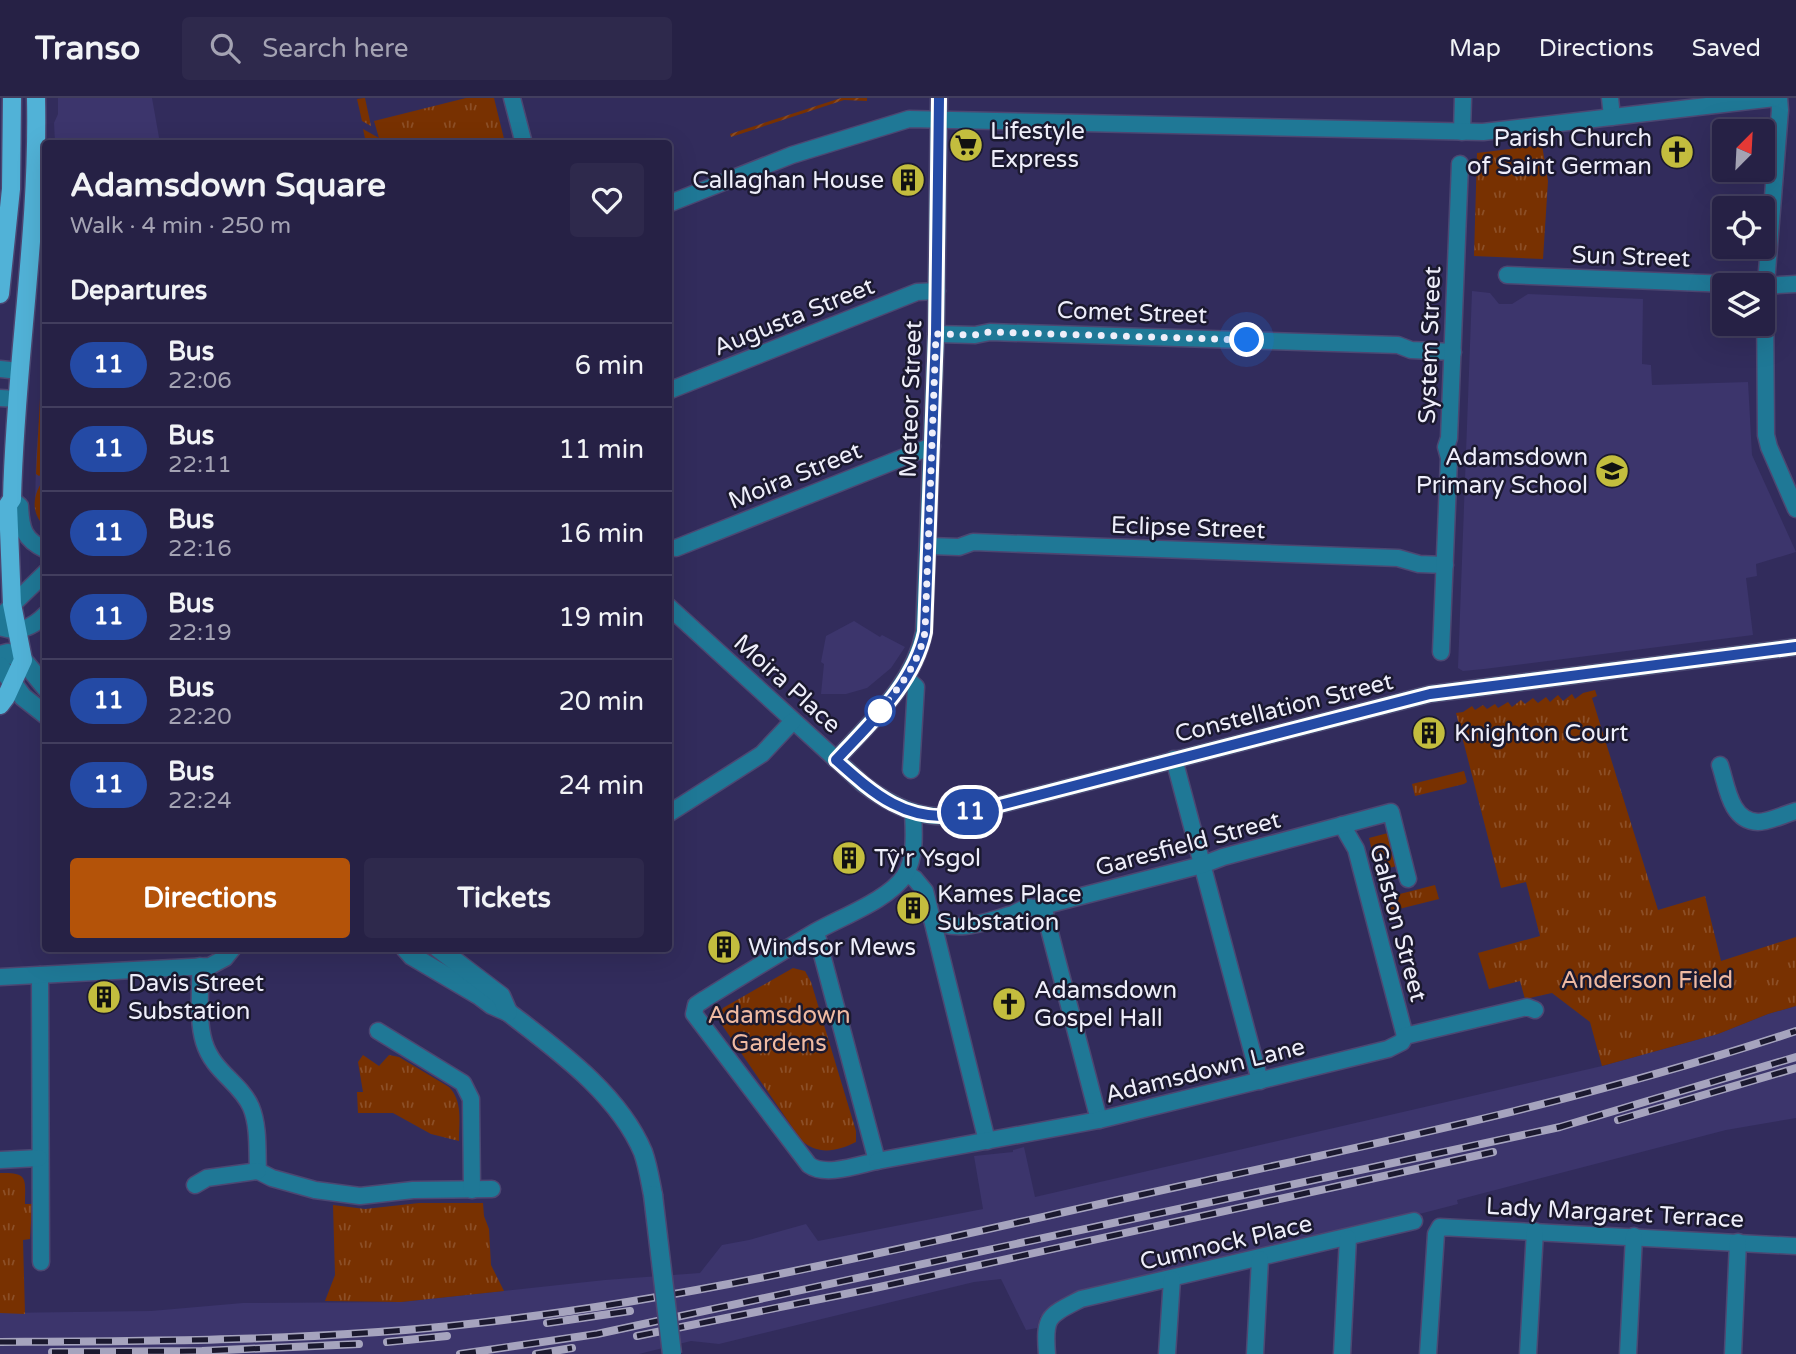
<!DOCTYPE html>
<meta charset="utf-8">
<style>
body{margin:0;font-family:"Varela Round",sans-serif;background:#2e294c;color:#f1f3f6;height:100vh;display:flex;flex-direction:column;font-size:26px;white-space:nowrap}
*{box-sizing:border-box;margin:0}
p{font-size:23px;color:#a4a3b3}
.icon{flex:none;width:38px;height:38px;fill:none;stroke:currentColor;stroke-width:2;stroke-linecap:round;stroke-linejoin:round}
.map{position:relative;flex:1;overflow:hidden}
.panel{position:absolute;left:42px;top:42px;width:630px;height:812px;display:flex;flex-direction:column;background:#262145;border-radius:7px;box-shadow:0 7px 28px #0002,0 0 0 2px #423e5e}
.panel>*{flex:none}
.badge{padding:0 14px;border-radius:23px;font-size:24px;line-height:46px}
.needle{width:46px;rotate:24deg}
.buttons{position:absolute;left:1712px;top:21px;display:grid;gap:14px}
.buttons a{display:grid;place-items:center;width:63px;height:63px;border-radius:7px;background:#262145;box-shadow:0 7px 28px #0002,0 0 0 2px #423e5e;font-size:35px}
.you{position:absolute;width:35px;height:35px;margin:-18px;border:5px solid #fff;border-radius:50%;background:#1a73e8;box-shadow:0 0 0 10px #1a73e833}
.map>.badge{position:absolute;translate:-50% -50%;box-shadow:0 0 0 4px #fff}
h2{padding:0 28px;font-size:26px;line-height:63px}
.round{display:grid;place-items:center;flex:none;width:74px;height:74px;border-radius:7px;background:#2e294c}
.head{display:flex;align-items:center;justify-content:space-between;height:119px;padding:0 28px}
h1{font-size:33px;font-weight:700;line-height:52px}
.button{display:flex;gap:14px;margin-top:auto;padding:14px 28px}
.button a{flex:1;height:80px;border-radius:7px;background:#b45309;color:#fff;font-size:28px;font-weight:700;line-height:80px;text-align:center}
.button a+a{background:#2e294c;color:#f1f3f6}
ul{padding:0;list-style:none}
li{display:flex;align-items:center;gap:21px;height:84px;padding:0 28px;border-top:2px solid #423e5e}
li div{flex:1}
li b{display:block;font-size:26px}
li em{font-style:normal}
li .badge{min-width:77px;font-weight:700;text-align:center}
header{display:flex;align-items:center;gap:42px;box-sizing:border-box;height:98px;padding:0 35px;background:#262145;border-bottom:2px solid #423e5e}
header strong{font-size:33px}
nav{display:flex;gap:38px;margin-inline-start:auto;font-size:24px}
.search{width:490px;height:63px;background:#2e294c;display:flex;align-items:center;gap:18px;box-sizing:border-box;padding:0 24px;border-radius:7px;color:#a4a3b3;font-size:26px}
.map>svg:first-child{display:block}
.built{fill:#3c356c}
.grass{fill:url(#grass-tufts)}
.garden{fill:url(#garden-furrows)}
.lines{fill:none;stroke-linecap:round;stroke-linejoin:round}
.minor-casing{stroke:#4c4772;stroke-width:19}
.tertiary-casing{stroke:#4c4772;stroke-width:21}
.primary-casing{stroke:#4c4772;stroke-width:21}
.minor{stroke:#1f7896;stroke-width:16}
.tertiary{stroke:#1f7896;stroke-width:18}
.primary{stroke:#51b2d7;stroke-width:18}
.rail-casing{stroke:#a6a4be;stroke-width:8}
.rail{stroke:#1b192f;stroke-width:5;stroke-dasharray:16;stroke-linecap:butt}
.tertiary-bridge-casing{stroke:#4c4772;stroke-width:21;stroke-linecap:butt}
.tertiary-bridge{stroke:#1f7896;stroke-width:18}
.line-casing{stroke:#fff;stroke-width:16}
.line{stroke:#244aa5;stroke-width:10}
.walk{stroke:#eeeefa;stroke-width:7;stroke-dasharray:0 12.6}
.stop-dot{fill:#fff;stroke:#244aa5;stroke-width:3.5}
.labels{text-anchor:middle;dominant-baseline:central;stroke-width:5;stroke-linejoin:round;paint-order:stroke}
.poi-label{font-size:24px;fill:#eeeefa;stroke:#1b192f;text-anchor:start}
.street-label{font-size:24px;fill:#eeeefa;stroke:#1b192f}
.park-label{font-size:24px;fill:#efbaa2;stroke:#1b192f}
</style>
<header>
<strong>Transo</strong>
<div class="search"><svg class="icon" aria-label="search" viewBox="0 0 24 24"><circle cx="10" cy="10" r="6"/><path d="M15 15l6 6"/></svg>Search here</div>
<nav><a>Map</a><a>Directions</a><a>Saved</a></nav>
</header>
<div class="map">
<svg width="1796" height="1256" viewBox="0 0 1796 1256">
<defs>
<pattern id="grass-tufts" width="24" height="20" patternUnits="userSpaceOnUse" patternTransform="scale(1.75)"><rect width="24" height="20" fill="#783101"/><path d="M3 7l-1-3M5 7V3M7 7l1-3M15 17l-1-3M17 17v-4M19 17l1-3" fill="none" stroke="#8c4f27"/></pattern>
<pattern id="garden-furrows" width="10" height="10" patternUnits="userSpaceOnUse" patternTransform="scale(1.75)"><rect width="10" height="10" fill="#783101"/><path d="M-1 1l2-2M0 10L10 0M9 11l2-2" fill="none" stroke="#8c4f27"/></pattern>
</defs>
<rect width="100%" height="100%" fill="#322c5c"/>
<g class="built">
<path d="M58,0H152L160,45H55L54,25L58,16Z"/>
<path d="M1472,193L1490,195L1499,206H1512L1528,196L1643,201L1642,266L1651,267L1652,287L1748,284L1752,357L1796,454L1756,466L1757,478L1746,480L1753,537L1484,571L1463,573L1458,570Z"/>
<path d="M45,251V430L40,424L35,411L36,359Z"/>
<path d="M854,523L880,539L882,537L905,549L891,570L867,590L846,596H821L824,566L821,564L826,538Z"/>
<path d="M1796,908V1020L1726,1032L1457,1102L1458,1106L1311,1144L1079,1197L1047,1212L1040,1219L1037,1230L1026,1232L1001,1181L974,1184L719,1246L691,1243L639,1256H0V1215L151,1213L243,1205L401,1204L605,1182L700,1175L722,1147L749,1142L806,1126L818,1143L983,1111L974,1058L1013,1054V1052L1024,1049L1035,1099L1602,968L1718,936L1768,916Z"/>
</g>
<g class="grass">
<path d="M364,0H365L371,28L362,23L357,1Z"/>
<path d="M466,0H494L505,45H366L363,31L379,40L374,23Z"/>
<path d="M1542,47L1548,83L1543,161L1474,158L1477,55L1533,48L1540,49Z"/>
<path d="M40,300H45L43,359L45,360L46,372L39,378L36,376Z"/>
<path d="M45,380L46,427H44C29,414 34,393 45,380Z"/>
<path d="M1595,592L1597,598L1592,600L1658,812L1705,798L1721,863L1796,839V908L1768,916L1718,936L1602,968L1590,924L1552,895L1525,901L1520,883L1489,891L1478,855L1540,838L1526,784L1501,790L1456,615L1463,614L1472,608L1475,612L1483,607L1487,611L1495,606L1498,610L1508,604L1512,609L1521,602L1525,606L1533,600L1538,605L1546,599L1550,604L1558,597L1563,603L1572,596L1575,601L1583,595Z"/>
<path d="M1464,673L1467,684L1464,686L1415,698L1412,686Z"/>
<path d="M1388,735L1397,768L1377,773L1369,740Z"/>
<path d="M1435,787L1439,801L1387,814L1384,800Z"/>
<path d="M793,870L805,873L811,884L856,1033V1044C836,1054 817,1057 801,1042L722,927L719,919L723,910Z"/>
<path d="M363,957L379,968L389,957L399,959L449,989C463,1003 459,1025 459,1043L431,1036L393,1015H358L357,994H363L358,964Z"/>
<path d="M0,1075C29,1074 25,1081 25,1106H32L30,1141L23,1142L25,1216L0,1215Z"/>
<path d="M419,1105H483L484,1118L489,1131L491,1167L504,1193L401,1204L325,1203L335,1177L333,1107L365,1111Z"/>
</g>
<path class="garden" d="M841,0H867V3L844,2L731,39L730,36Z"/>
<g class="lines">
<g class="minor-casing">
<g id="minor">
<path d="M512,0L524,46"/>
<path d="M1610,0L1612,19"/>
<path d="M1779,0L1780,12L1765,198L1766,337L1769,349L1796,411"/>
<path d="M1462,34L1463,0"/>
<path d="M668,106L792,57L909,21L1483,34L1775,0"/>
<path d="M1507,177L1754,187"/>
<path d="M1762,188L1796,186"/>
<path d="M936,236L975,237L990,234L1398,247L1411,252L1453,254"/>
<path d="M0,271L19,273"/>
<path d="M668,293L917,194L937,193"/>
<path d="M0,300L16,301"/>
<path d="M12,401L20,408C21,431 24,442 46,452"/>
<path d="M929,448L959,449L973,444L1398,460L1419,466L1445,467"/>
<path d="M676,450L932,348"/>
<path d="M668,508L863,686C893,709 923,723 961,717L1430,596L1796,549"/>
<path d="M0,519L46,474"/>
<path d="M0,529C18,536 32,530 46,516"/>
<path d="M1441,554L1449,360L1446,349L1449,340L1460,66"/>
<path d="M906,580L916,589L911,672"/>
<path d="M1174,661L1260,983"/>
<path d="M836,662C871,623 914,586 924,534L936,236L939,0"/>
<path d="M1720,667C1727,688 1730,723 1758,724C1769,724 1785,716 1796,713"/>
<path d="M668,716L762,656L793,623"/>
<path d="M1342,727L1356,751L1405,938"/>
<path d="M906,775L915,781L925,793L987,1043"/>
<path d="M1043,808L1099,1022"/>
<path d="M932,821C957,837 987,823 1013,816L1027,809L1035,810L1202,767L1223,759L1391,714L1408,781"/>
<path d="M816,834L877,1063C858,1067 825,1079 809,1067L694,916L696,907L705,901C742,878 778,856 815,834C841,819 889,802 905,777C916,758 914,735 913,714"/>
<path d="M200,868C201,893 197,921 204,944C213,974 240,984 251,1009C259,1028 257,1053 258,1073L272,1080L315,1092L360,1098L413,1092L492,1091"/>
<path d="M40,877L41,1164"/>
<path d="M0,879L210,868L225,860L233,850"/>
<path d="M378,933L463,985L471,1001L472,1092"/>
<path d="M0,1062L39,1060"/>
<path d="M877,1063L1099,1022L1388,951L1402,944L1405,938L1527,909L1535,912"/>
<path d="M195,1087L207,1080L258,1073"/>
<path d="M1047,1256C1044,1218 1048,1218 1081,1201L1414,1123"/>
<path d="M1167,1256L1172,1181"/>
<path d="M1255,1256L1260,1161"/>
<path d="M1342,1256L1348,1140"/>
<path d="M1428,1256L1436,1136L1440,1129L1796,1148"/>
<path d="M1528,1256L1535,1133"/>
<path d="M1628,1256L1634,1138"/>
<path d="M1733,1256L1738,1144"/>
</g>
</g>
<g class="tertiary-casing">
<g id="tertiary">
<path d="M0,557L8,555L23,562L46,590"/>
<path d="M0,568L23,599L46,617"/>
<path d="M405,850L412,858L480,898L492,907L508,914C557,952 618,995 643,1054C648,1068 650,1082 653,1097"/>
<path d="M438,850L501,898L508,914"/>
</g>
</g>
<g class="primary-casing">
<g id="primary">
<path d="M0,196L11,91L12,0"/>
<path d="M0,607L6,599L23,562L12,506L8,407L12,401C15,267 39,134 36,0"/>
</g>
</g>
<use href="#minor" class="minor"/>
<use href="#tertiary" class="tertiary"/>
<use href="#primary" class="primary"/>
<g class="rail-casing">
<g id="rail">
<path d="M1618,1022L1796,970"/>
<path d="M547,1225L630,1213"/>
<path d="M637,1238L875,1190L1493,1054"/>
<path d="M0,1244C159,1243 319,1243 478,1225C715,1198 948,1139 1181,1088C1388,1043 1595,1000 1796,933"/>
<path d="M387,1244L447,1238"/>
<path d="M52,1254L202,1253L359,1246"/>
<path d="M460,1256L597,1236L1560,1029L1796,959"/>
<path d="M536,1256L572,1250"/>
</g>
</g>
<use href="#rail" class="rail"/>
<g class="tertiary-bridge-casing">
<path id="tertiary-bridge" d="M653,1097L672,1256"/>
</g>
<use href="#tertiary-bridge" class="tertiary-bridge"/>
</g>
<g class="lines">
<g class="line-casing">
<path id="line" d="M939,0L936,236L925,534C914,586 871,624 836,662C874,696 906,725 961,717L1430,596L1796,549"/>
</g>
<use href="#line" class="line"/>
<path class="walk" d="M880,613L876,617C898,591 918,568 925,534L936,236L975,237L989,234L1247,242"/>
</g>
<defs>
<g id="supermarket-disc" transform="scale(1.75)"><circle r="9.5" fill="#c3bd3e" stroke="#1b192f"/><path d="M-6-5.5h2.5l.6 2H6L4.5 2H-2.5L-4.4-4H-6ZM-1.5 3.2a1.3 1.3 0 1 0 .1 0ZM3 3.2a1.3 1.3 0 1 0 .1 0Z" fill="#111"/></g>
<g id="church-disc" transform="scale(1.75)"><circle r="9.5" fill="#c3bd3e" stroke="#1b192f"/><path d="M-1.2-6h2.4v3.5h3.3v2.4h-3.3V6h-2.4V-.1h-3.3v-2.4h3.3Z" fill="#111"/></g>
<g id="building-disc" transform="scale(1.75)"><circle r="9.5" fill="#c3bd3e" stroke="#1b192f"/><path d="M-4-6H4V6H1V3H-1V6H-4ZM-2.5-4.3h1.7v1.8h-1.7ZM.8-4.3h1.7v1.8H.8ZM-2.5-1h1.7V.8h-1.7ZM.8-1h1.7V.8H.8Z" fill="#111"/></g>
<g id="school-disc" transform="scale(1.75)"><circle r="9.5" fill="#c3bd3e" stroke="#1b192f"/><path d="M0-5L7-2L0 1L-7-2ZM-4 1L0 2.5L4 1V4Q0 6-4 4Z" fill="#111"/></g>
</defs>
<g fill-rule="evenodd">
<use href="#supermarket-disc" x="966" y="47"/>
<use href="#church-disc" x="1677" y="54"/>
<use href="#building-disc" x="908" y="82"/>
<use href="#school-disc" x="1612" y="373"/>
<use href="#building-disc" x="1429" y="635"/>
<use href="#building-disc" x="849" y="760"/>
<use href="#building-disc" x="913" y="810"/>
<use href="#building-disc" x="724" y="849"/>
<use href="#building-disc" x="104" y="899"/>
<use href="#church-disc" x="1009" y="906"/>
</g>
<circle class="stop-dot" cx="880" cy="613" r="14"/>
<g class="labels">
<g class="poi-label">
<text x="990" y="33">Lifestyle<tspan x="990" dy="28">Express</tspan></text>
<text x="1652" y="40" text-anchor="end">Parish Church<tspan x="1652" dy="28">of Saint German</tspan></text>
<text x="884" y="82" text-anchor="end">Callaghan House</text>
<text x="1588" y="359" text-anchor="end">Adamsdown<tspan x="1588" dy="28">Primary School</tspan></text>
<text x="1454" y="635">Knighton Court</text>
<text x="874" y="760">Tŷ'r Ysgol</text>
<text x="937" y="796">Kames Place<tspan x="937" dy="28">Substation</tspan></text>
<text x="748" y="849">Windsor Mews</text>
<text x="128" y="885">Davis Street<tspan x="128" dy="28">Substation</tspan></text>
<text x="1034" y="892">Adamsdown<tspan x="1034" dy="28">Gospel Hall</tspan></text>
</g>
<g class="street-label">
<text transform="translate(1631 159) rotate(2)">Sun Street</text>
<text transform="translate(1132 215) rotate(2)">Comet Street</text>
<text transform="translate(794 219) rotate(-22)">Augusta Street</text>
<text transform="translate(1430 247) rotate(-88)">System Street</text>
<text transform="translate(911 301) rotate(-88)">Meteor Street</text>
<text transform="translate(795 378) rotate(-22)">Moira Street</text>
<text transform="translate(1188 430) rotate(2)">Eclipse Street</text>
<text transform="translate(787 586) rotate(42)">Moira Place</text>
<text transform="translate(1284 610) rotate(-14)">Constellation Street</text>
<text transform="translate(1188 746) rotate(-15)">Garesfield Street</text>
<text transform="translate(1398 825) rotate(75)">Galston Street</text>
<text transform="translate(1205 973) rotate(-14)">Adamsdown Lane</text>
<text transform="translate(1615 1115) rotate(3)">Lady Margaret Terrace</text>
<text transform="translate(1226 1145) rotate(-13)">Cumnock Place</text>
</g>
<g class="park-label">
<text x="1647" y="882">Anderson Field</text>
<text x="779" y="917">Adamsdown<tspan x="779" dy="28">Gardens</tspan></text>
</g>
</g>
</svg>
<div class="buttons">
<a><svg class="needle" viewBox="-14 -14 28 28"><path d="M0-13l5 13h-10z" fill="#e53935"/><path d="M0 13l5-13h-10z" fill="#a4a3b3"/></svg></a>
<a><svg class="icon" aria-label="locate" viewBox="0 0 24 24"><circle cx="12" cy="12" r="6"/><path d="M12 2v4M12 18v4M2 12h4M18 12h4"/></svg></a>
<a><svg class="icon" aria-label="layers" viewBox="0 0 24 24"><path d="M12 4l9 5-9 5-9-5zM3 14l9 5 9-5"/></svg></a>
</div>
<div class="you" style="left:1247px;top:242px"></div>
<b class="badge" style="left:970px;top:714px;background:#244aa5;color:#fff">11</b>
<section class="panel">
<div class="head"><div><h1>Adamsdown Square</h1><p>Walk · 4 min · 250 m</p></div><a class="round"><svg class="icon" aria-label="heart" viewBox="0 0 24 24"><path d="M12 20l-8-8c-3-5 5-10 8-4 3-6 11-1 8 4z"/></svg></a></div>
<h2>Departures</h2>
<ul>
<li><span class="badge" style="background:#244aa5;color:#fff">11</span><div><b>Bus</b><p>22:06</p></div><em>6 min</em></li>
<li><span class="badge" style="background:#244aa5;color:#fff">11</span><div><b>Bus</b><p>22:11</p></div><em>11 min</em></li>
<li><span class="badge" style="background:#244aa5;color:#fff">11</span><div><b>Bus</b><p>22:16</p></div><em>16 min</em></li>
<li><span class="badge" style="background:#244aa5;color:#fff">11</span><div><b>Bus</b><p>22:19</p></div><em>19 min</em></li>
<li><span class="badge" style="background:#244aa5;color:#fff">11</span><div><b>Bus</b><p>22:20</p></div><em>20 min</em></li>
<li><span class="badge" style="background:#244aa5;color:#fff">11</span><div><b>Bus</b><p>22:24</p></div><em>24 min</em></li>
</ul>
<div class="button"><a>Directions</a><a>Tickets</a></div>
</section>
</div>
